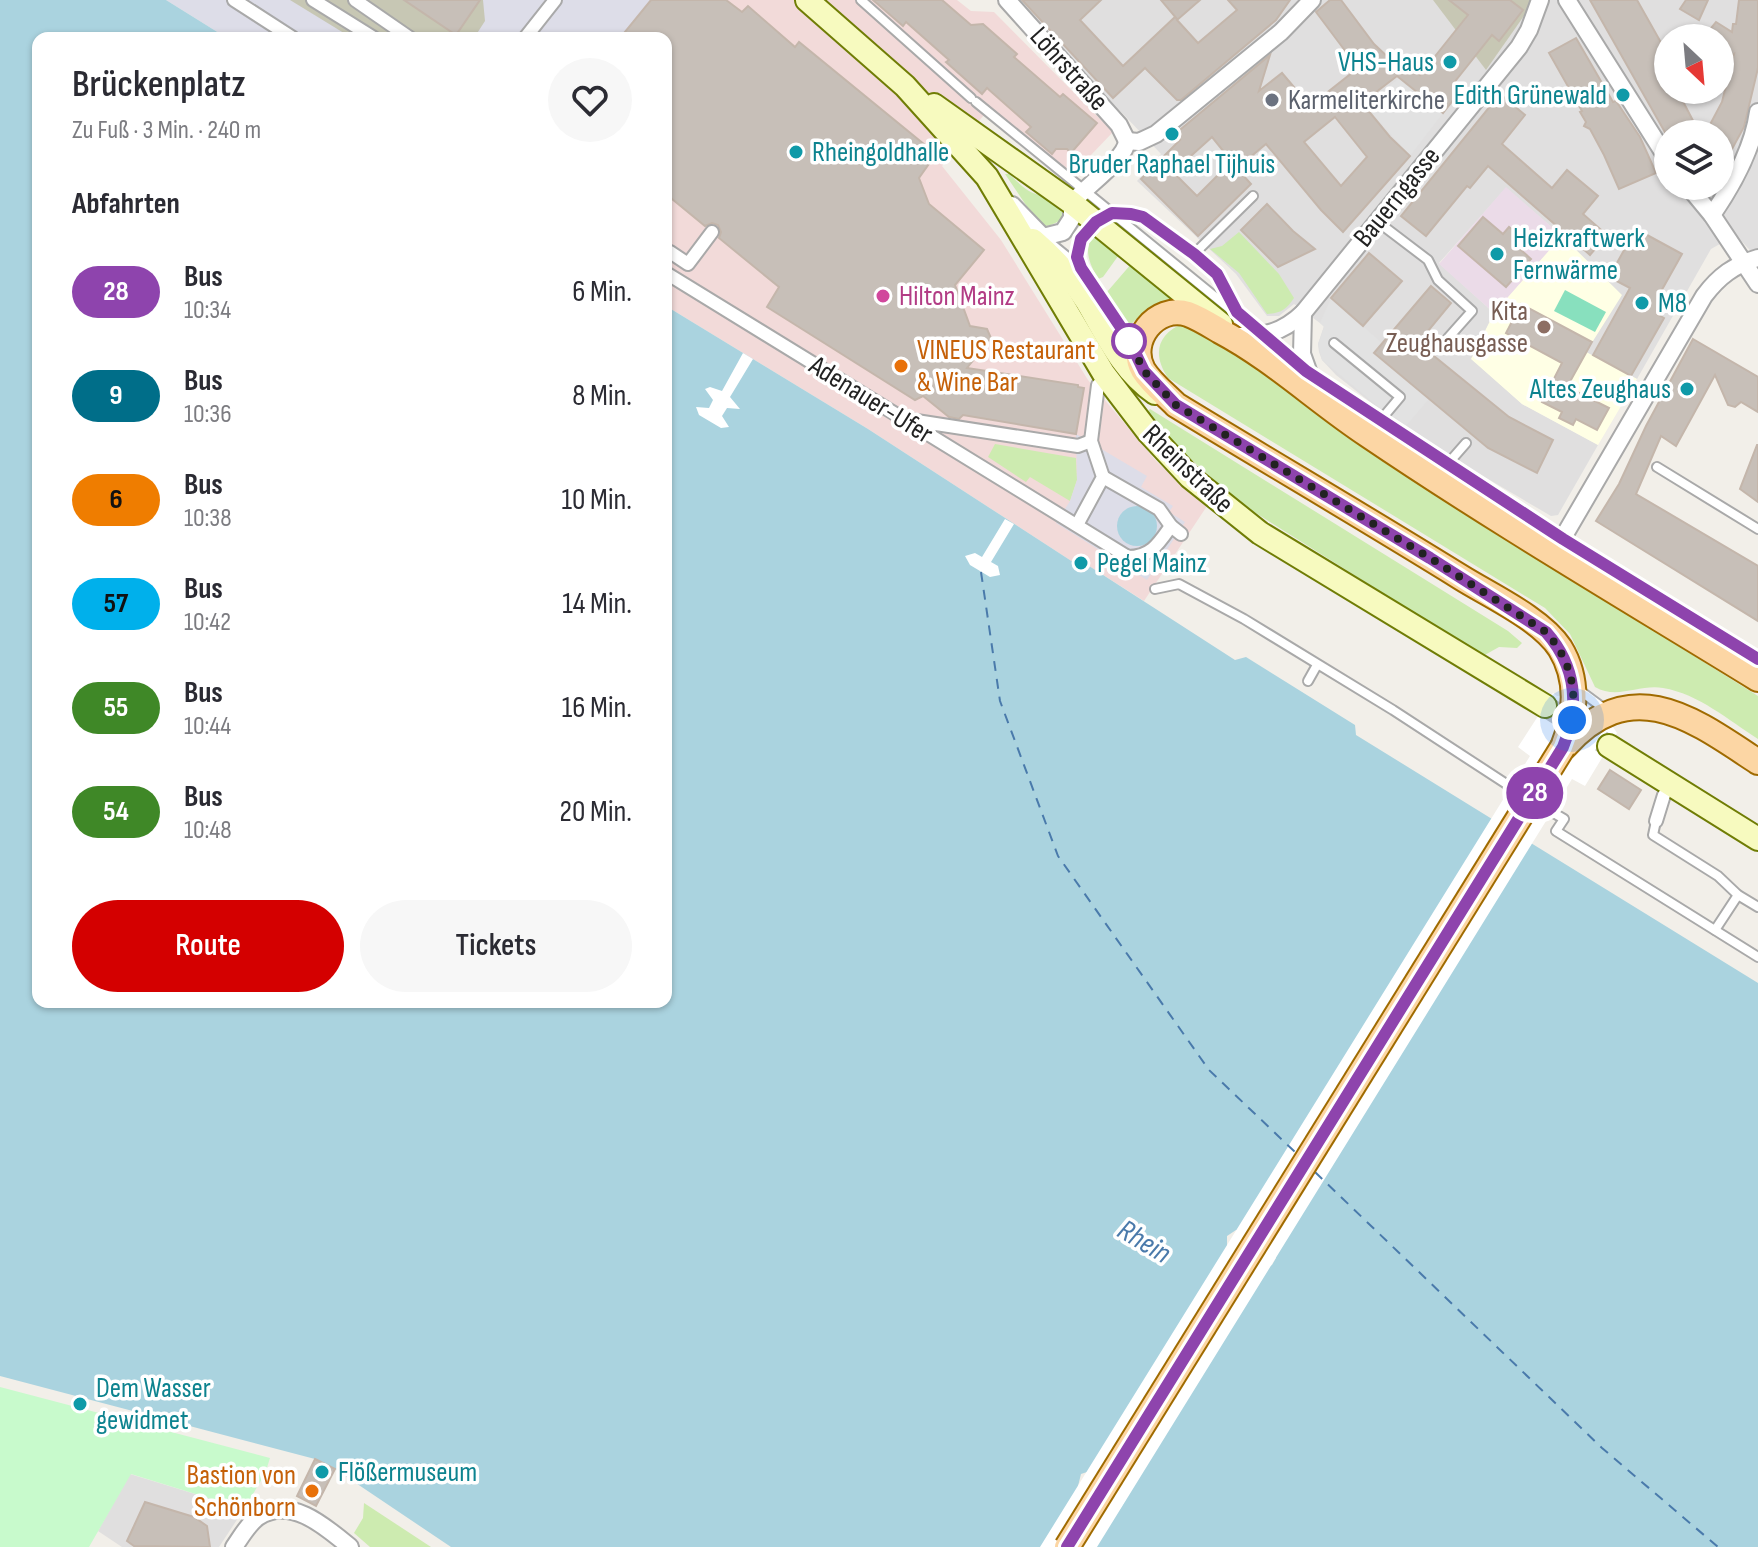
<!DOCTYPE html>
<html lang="de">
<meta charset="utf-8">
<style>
body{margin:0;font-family:"Sofia Sans Condensed",sans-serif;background:#f7f7f7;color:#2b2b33;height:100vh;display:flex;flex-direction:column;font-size:30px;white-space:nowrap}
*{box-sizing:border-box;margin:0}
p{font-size:26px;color:#7c7c81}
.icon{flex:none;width:44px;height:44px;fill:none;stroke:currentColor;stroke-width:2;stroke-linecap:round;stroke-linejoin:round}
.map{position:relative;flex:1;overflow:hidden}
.panel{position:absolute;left:32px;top:32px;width:640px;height:976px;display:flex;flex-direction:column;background:#fff;border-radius:16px;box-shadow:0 2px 6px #0004}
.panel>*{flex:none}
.badge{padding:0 16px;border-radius:26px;font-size:28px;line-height:52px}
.needle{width:52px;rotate:154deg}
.buttons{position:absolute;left:1654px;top:24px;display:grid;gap:16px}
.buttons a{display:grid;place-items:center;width:80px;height:80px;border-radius:50%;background:#fff;box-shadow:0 2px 6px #0004;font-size:40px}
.you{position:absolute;width:40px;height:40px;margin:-20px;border:6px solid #fff;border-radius:50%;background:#1a73e8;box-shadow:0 0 0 12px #1a73e833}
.map>.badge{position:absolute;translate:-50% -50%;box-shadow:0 0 0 4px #fff}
h2{padding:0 40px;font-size:30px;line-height:72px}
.round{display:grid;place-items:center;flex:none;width:84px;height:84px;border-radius:42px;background:#f7f7f7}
.summary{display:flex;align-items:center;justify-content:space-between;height:136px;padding:0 40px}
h1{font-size:38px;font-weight:600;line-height:60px}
.button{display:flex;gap:16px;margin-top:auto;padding:16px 40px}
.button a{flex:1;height:92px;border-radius:48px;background:#d40000;color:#fff;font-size:32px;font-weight:600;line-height:92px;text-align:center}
.button a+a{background:#f7f7f7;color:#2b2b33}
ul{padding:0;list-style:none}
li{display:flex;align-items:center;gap:24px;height:104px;padding:0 40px}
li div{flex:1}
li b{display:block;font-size:30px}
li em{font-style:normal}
li .badge{min-width:88px;font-weight:700;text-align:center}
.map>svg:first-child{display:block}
.residential{fill:#e0dfdf;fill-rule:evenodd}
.commercial{fill:#f2dad9}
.industrial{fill:#ebdbe8}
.education{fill:#ffffe5}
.construction{fill:#c7c7b4}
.grass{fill:#cdebb0}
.park{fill:#c8facc}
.pitch{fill:#88e0be}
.parking{fill:#e2e2e2}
.plaza{fill:#dddde8}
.water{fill:#aad3df;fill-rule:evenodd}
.pier{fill:#fff}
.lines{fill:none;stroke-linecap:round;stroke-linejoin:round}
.ferry{stroke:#4a7aab;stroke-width:2;stroke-dasharray:10 8;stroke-linecap:butt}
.building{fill:#c7bfb8;stroke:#c4b6ab;stroke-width:2;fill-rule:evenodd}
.secondary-tunnel{stroke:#c8c6c1;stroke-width:22;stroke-dasharray:22 11;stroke-linecap:butt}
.service-casing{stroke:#a9a9a9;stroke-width:12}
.pedestrian-casing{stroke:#a9a9a9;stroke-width:16}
.minor-casing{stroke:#a9a9a9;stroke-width:20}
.secondary-casing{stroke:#707d05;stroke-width:26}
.primary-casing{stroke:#a06b00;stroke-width:28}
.service{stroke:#fff;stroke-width:8}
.pedestrian{stroke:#fff;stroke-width:12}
.minor{stroke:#fff;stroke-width:16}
.secondary{stroke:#f7fabf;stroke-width:22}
.primary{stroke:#fcd6a4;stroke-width:24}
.primary-bridge-casing{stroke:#a06b00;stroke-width:28;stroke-linecap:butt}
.primary-bridge{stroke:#fcd6a4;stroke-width:24}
.line-casing{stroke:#fff;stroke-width:18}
.line{stroke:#8e44ad;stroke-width:12}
.walk{stroke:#222;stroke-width:8;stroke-dasharray:0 14.4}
.culture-dot{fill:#0f9aa8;stroke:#fff;stroke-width:3}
.worship-dot{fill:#6b7280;stroke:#fff;stroke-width:3}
.hotel-dot{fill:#d1479c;stroke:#fff;stroke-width:3}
.education-dot{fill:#8d6e63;stroke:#fff;stroke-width:3}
.stop-dot{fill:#fff;stroke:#8e44ad;stroke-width:4}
.food-dot{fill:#e8710a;stroke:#fff;stroke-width:3}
.labels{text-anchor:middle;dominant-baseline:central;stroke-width:7;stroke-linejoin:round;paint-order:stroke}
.culture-label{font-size:28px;fill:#0d838f;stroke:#fff;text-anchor:start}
.street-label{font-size:28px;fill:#222;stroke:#fff}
.worship-label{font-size:28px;fill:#5b616d;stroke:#fff;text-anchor:start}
.hotel-label{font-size:28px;fill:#b23c85;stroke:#fff;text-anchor:start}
.education-label{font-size:28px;fill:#785e54;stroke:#fff;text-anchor:end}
.food-label{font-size:28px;fill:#c56008;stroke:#fff;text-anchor:start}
.water-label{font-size:30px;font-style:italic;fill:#4a7aab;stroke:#fff}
</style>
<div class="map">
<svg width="1758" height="1547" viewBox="0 0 1758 1547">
<rect width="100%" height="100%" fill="#f2efe9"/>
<g class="residential">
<path d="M1015,0H1758V259L1736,235L1711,249L1637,379L1586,352L1592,342L1562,236L1506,188L1439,263L1494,313L1472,359L1522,404L1598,445L1558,515L1551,516L1408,432L1336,375L1322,360L1319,352L1318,344L1324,326L1294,304L1279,316H1267L1236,274L1137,181L1161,154ZM1668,38H1720V90H1668ZM1668,134H1720V186H1668Z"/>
<path d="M130,1474L244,1509L219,1547H122L98,1531Z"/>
</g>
<path class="commercial" d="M229,0H957L971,11L994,12L1113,132L1069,178L988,110L942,166L1001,240L1088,380L1157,462L1207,506L1144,601L1086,564L1083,568L1076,564L868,429L666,306V38H227Z"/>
<path class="industrial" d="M1506,187L1562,236L1494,313L1439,264Z"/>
<path class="education" d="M1562,236L1622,295L1586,352L1637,379L1598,445L1522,404L1471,359L1494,313Z"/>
<g class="construction">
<path d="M244,0H486L489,21L477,38H304Z"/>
<path d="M1433,0H1531V6L1486,70Z"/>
</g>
<g class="grass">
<path d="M1005,174H1009C1017,181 1025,191 1036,194C1044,197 1055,196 1060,203C1071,218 1053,227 1040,226Z"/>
<path d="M1098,231L1121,252L1103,277L1098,279C1089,263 1081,245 1098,231Z"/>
<path d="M1239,232L1279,274L1294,298C1286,310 1281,313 1267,314L1239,273L1210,249L1222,246Z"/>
<path d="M1132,263L1178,297L1150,307L1131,324H1127L1107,292Z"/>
<path d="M1184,323L1200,328L1382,460L1758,696V739C1728,720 1699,694 1663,688C1639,684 1617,700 1595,687L1570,634L1545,608L1168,378C1152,354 1157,334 1184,323Z"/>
<path d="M1150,409L1508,631L1522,643L1517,648L1499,647L1483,656L1240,503L1183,452L1146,413Z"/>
<path d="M995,444L1076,458L1077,480L1070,501L1030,477L1026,482L988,457Z"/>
<path d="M364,1503L431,1547H370L354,1533L363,1518Z"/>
</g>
<path class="park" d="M0,1387L270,1458L265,1474L244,1509L131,1474L89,1547H0Z"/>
<path class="pitch" d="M1565,290L1606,312L1595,332L1554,311Z"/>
<g class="parking">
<path d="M1399,78L1443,113L1410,156L1365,106Z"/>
<path d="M1331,298L1382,343L1374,354L1429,399L1406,426L1395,417L1393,419L1322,360L1318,344L1324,327L1320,323Z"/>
</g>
<g class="plaza">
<path d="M166,0H290L352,38H227Z"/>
<path d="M483,0H651L620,38H474L485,21Z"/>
<path d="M1076,434L1147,476L1141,487L1173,506L1169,512L1185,522L1147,580L1056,523L1070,501L1077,480Z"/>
</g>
<g class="water">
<path d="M0,0H166L227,38H38V1002H666V306L868,429L1076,564L1083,568L1086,564L1235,660L1246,657L1355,725L1356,735L1758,983V1547H451L335,1469L315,1459L0,1376ZM1236,1230L1275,1253L1276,1258L1272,1265L1266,1268L1227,1245V1236ZM1087,1472L1126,1499L1120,1509L1078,1486L1081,1474Z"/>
<circle cx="1137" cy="526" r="20"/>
</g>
<g class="pier">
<path d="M743,353L753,359L730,397L740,409L727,408L722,416L729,427L721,428L699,415L696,407L709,408L713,400L705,389L710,387L722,391Z"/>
<path d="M1005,519L1014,524L991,562L998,566L1000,575L990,577L970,565L965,556L975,553L982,557Z"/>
<path d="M1553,693L1557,696L1574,695L1605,715L1617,733L1585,786L1572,779L1097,1547H1040L1530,756L1518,747Z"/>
</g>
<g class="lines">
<g class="ferry">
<path d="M981,572L1000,701L1058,856L1209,1070L1296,1153"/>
<path d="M1315,1172L1602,1448L1718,1547"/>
</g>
</g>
<g class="building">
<path d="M404,0H480L456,35Z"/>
<path d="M651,0H726L742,12L748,6L795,47L799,42L936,154L919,178L929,204L984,250L955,285L970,326L987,329L991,338L967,368L1078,385V387L1084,388L1076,434L963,415L959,419L949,417L923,396L915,400L767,307L779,287L719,238L721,232L718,225L712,223L705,226L666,194V38H620Z"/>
<path d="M873,0H942L971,25L983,24L1017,54L1014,57L1060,97L1063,94L1097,123L1071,153L1067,149H1056L1052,154L1026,132L1031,127L987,88L982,94L946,62L949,60L906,22L903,26Z"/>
<path d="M1022,0H1101L1080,20L1123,66L1175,17L1177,19L1161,0H1200L1177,20L1198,43L1237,10L1228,0H1290L1276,20L1181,100H1177L1145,68L1113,98Z"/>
<path d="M1330,0H1341L1374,44L1392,61L1396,55L1420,75L1468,15L1449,0H1510L1523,10L1499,41L1492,35L1453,84L1461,90L1443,113L1397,76L1362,103L1390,137L1410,156L1343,232L1321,210L1266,144L1237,168L1212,137L1173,172L1197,196L1231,162L1251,184L1198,236L1141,179L1180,140L1175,134L1270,55L1259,91L1282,73L1310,106L1358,68L1316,12ZM1335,117L1367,157L1341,186L1304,142Z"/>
<path d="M1590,0H1637L1668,55V90H1677L1700,134H1666Z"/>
<path d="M1686,0H1708L1699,20L1680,9Z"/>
<path d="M1739,0H1758V68L1744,127L1720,171V134H1705L1722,102L1734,54L1720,65V38H1703L1716,22L1732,32L1733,24H1736Z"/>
<path d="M1576,38L1613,102L1616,101L1640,137L1656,173L1619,189L1604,155L1590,129L1584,126L1586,122L1580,112L1582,111L1549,53Z"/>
<path d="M1500,94L1525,115L1502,144L1552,188L1567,170L1598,196L1583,214L1607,235L1590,255L1488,166L1470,188L1467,186L1426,236L1401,216Z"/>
<path d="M1267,204L1293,231L1315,249L1278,267L1241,230Z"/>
<path d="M1483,217L1503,234L1509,227L1528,243L1521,250L1531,259L1506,287L1458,246Z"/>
<path d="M1636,229L1682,254L1659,295L1665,299L1657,314L1664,318L1631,376L1593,355L1630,288L1609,277Z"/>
<path d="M1369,253L1402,281L1363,326L1331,298Z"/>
<path d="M1431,286L1451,303L1418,343L1509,417L1553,440L1537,473L1488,448L1374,353Z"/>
<path d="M1521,304L1592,342L1567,387L1609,408L1597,430L1576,419L1573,425L1559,418L1562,412L1542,402L1562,363L1506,333Z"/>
<path d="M1693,339L1758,377V412L1741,402L1735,407L1728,405L1715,375L1676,446L1661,436L1636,494L1758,566V621L1596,521L1619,484L1646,426Z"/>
<path d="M1757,445H1758V502L1740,489Z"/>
<path d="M1610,770L1641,790L1629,809L1598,789Z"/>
<path d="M315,1459L335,1469L316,1506L297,1496Z"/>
<path d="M145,1502L194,1517L207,1526L210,1547L134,1546L127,1541Z"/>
</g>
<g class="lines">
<path class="secondary-tunnel" d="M1545,706L1609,746"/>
<g class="service-casing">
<g id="service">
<path d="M861,0L971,98"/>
<path d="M976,102L1306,371L1563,539L1758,659"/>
<path d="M1109,215C1141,205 1194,249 1215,273C1225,284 1231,298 1236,311"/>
<path d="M1378,222L1428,260L1438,280L1472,311L1448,338"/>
<path d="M1053,245L1081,268L1132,347"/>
<path d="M1194,254L1253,196"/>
<path d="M1081,268C1075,249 1079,237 1094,224"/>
<path d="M1334,343L1400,397L1379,422"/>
<path d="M1445,467L1466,443"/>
<path d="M1657,467L1758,529"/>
<path d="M1155,589L1179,584L1244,619L1393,710L1511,787"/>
<path d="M1308,681L1317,665"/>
<path d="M1579,690L1606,710"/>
<path d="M1552,812L1564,819L1556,831L1758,957"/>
<path d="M1656,821L1653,835L1718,876L1738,895L1758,907"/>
<path d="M1715,930L1738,895"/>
</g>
</g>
<g class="pedestrian-casing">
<g id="pedestrian">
<path d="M234,0L293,38"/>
<path d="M313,0L374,38"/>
<path d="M355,0L410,38"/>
<path d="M525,38L555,0"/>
<path d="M670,252L688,264L712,232"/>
<path d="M666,273L1128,557C1151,557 1159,543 1171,526L1181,534"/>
<path d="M910,420L1078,446L1091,441"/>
<path d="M1103,477L1159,509L1171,526"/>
<path d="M1077,525L1103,477L1091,441L1098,385"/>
<path d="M1656,821L1664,795"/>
</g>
</g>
<g class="minor-casing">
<g id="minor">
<path d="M1007,0L1119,125L1127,141"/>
<path d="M1567,0L1668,160"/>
<path d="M1127,141L1139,142L1156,134L1281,32L1312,0"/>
<path d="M1688,186L1712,215L1758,284"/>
<path d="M1012,205L1043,237L1063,232L1072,218V203C1085,187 1126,159 1127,141"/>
<path d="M1712,215C1732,186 1753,148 1758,112"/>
<path d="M1303,313L1302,354L1316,393"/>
<path d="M1235,336C1263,337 1282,333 1303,313L1519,47L1529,30L1540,0"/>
<path d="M1554,553L1704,296C1719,276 1734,265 1758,258"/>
<path d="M234,1547C241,1537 248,1524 258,1517C290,1495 326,1527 350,1547"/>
</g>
</g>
<g class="secondary-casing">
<g id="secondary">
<path d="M807,0L905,86L987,177L1104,374L1149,433L1190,477L1260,533L1545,706"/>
<path d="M934,105L1072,203L1221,324"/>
<path d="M1033,240C1054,258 1072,278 1087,302C1107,336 1122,370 1155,393"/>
<path d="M1609,746L1758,839"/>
</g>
</g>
<g class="primary-casing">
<g id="primary">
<path d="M1565,746C1632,672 1693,719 1758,762"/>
<path d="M1563,747C1576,715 1579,679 1560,648C1541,619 1491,596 1462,578C1367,519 1271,463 1176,405C1165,394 1151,383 1143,370C1127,341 1156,304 1188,314C1199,318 1210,325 1220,331C1273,359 1318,402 1368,435C1495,521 1628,599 1758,679"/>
</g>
</g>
<use href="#service" class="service"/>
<use href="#pedestrian" class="pedestrian"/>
<use href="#minor" class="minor"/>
<use href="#secondary" class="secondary"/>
<use href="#primary" class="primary"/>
<g class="primary-bridge-casing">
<path id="primary-bridge" d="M1067,1547L1563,747"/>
</g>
<use href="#primary-bridge" class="primary-bridge"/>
</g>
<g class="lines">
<g class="line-casing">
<path id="line" d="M1067,1547L1563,747C1580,706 1576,666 1546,632L1430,558L1176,405L1144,371L1128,338L1081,268L1077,257L1081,239L1096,222L1112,213L1131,214L1143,217L1194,254L1217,274L1237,312L1306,371L1563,539L1758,659"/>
</g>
<use href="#line" class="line"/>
<path class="walk" d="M1129,341L1128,338L1144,371L1176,405L1430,558L1546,632C1569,658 1577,686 1572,720"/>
</g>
<g class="culture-dot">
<circle cx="1450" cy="62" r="8"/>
<circle cx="1623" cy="95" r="8"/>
<circle cx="1172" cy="134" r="8"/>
<circle cx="796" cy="152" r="8"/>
<circle cx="1497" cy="254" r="8"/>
<circle cx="1642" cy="303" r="8"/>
<circle cx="1687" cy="389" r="8"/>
<circle cx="1081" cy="563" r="8"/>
<circle cx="80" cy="1404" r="8"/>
<circle cx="322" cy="1472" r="8"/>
</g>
<circle class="worship-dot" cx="1272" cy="100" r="8"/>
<circle class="hotel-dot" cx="883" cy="296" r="8"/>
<circle class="education-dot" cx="1544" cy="327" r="8"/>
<circle class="stop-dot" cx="1129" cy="341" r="16"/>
<g class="food-dot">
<circle cx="901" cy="366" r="8"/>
<circle cx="312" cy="1491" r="8"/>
</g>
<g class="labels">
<g class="culture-label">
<text x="1434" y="62" text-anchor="end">VHS-Haus</text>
<text x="1607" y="95" text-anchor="end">Edith Grünewald</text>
<text x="812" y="152">Rheingoldhalle</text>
<text x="1172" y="164" text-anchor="middle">Bruder Raphael Tijhuis</text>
<text x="1513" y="238">Heizkraftwerk<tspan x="1513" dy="32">Fernwärme</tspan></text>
<text x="1658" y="303">M8</text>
<text x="1671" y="389" text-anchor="end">Altes Zeughaus</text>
<text x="1097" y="563">Pegel Mainz</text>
<text x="96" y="1388">Dem Wasser<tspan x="96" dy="32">gewidmet</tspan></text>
<text x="338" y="1472">Flößermuseum</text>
</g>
<g class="street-label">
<text transform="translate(1069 69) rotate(48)">Löhrstraße</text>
<text transform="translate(1397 197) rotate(-51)">Bauerngasse</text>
<text transform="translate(871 400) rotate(32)">Adenauer-Ufer</text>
<text transform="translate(1188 469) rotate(44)">Rheinstraße</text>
</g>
<g class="worship-label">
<text x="1288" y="100">Karmeliterkirche</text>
</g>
<g class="hotel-label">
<text x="899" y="296">Hilton Mainz</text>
</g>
<g class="education-label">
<text x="1528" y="311">Kita<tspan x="1528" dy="32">Zeughausgasse</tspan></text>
</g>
<g class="food-label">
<text x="917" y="350">VINEUS Restaurant<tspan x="917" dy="32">&amp; Wine Bar</tspan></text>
<text x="296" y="1475" text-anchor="end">Bastion von<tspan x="296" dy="32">Schönborn</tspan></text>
</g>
<g class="water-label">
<text transform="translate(1144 1242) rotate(31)">Rhein</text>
</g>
</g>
</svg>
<div class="buttons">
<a><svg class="needle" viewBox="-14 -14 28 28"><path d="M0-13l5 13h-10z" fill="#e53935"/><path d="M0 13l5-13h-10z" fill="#7c7c81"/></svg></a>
<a><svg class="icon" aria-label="layers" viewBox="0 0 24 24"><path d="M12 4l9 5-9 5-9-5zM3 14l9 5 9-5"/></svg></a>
</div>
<div class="you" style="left:1572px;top:720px"></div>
<b class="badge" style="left:1535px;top:793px;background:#8e44ad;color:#fff">28</b>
<section class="panel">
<div class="summary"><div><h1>Brückenplatz</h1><p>Zu Fuß · 3 Min. · 240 m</p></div><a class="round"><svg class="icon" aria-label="heart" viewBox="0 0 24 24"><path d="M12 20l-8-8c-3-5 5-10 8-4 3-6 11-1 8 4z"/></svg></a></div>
<h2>Abfahrten</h2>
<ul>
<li><span class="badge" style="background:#8e44ad;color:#fff">28</span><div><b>Bus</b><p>10:34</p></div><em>6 Min.</em></li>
<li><span class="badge" style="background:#006e89;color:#fff">9</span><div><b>Bus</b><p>10:36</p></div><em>8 Min.</em></li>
<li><span class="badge" style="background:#ef7d00;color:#111">6</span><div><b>Bus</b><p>10:38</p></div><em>10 Min.</em></li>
<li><span class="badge" style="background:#00b0eb;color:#111">57</span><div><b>Bus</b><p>10:42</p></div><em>14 Min.</em></li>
<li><span class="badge" style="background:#3f8827;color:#fff">55</span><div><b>Bus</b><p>10:44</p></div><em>16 Min.</em></li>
<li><span class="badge" style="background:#3f8827;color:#fff">54</span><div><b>Bus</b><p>10:48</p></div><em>20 Min.</em></li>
</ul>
<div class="button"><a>Route</a><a>Tickets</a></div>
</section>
</div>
